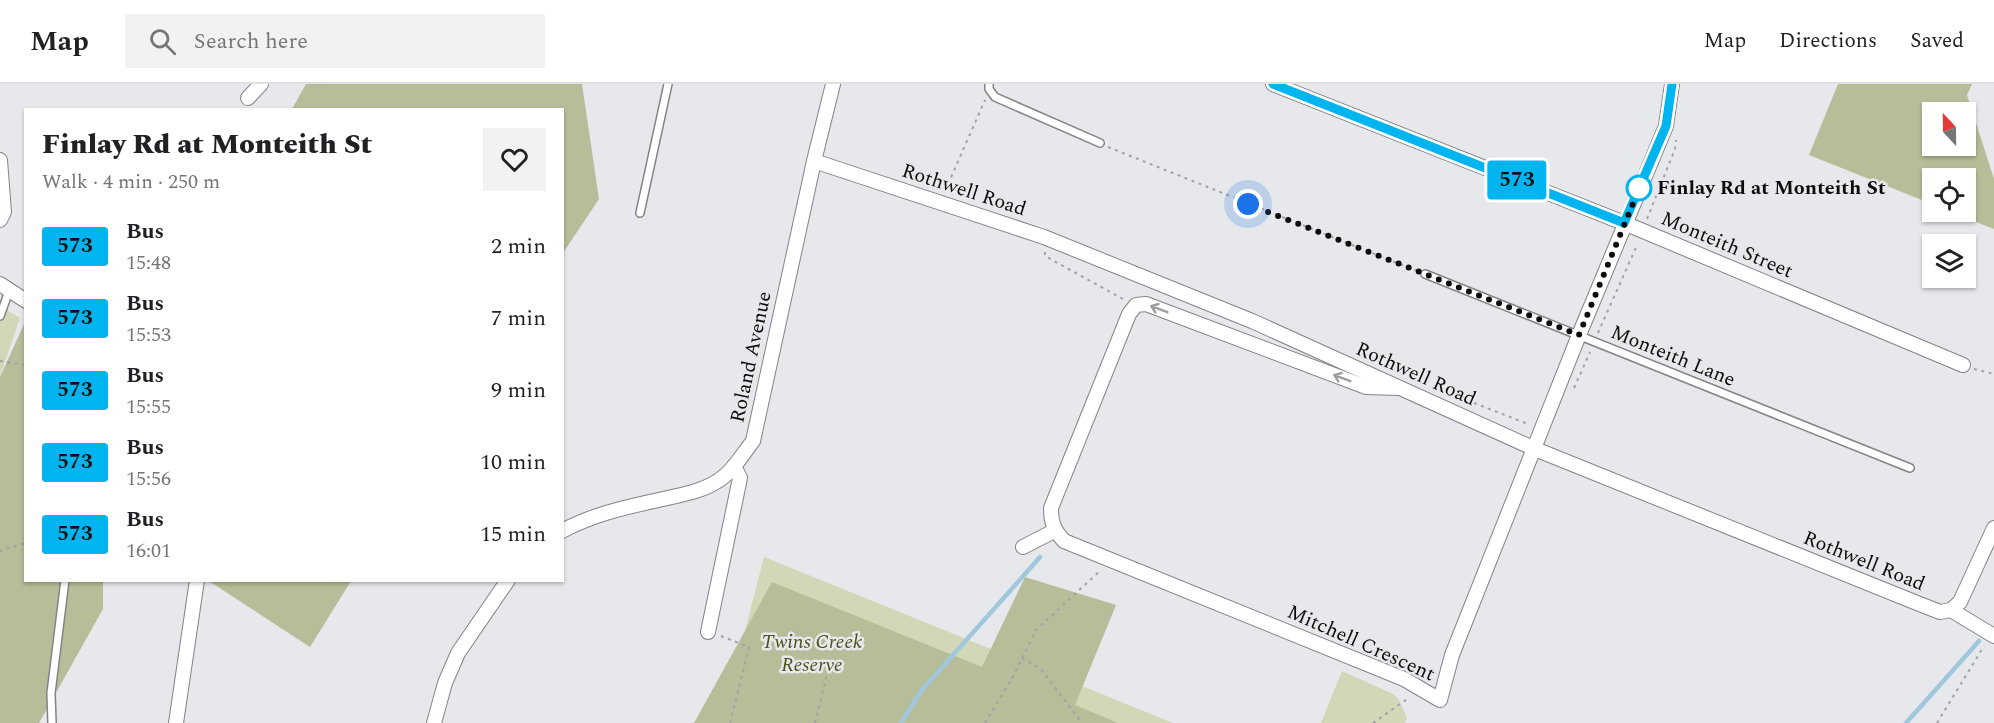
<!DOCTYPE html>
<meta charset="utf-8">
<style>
body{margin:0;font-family:Spectral,serif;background:#f2f2f2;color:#202124;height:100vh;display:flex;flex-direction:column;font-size:22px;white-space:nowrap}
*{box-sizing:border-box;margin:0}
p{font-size:20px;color:#757577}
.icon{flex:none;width:33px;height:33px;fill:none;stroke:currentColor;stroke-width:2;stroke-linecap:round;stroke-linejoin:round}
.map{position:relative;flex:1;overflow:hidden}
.drawer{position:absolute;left:24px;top:24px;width:540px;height:474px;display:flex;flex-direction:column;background:#fff;border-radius:0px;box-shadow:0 2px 4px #0004}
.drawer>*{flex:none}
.badge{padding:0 12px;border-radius:4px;font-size:21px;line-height:39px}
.needle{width:39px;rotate:338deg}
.buttons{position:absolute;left:1922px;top:18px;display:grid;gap:12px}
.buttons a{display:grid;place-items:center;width:54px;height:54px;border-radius:0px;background:#fff;box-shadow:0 2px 4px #0004;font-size:30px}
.you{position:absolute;width:30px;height:30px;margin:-15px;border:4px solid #fff;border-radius:50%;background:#1a73e8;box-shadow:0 0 0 9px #1a73e833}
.map>.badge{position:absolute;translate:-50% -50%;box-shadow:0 0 0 3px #fff}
.round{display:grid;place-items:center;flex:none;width:63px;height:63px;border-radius:0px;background:#f2f2f2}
.head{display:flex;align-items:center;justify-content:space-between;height:102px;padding:0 18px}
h1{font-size:28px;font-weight:800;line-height:45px}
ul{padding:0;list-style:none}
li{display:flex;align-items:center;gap:18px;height:72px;padding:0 18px}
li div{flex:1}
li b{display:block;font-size:22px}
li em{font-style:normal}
li .badge{min-width:66px;font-weight:700;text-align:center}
header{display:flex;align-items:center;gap:36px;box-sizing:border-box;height:84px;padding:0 30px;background:#fff;border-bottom:2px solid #e0e0e0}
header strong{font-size:28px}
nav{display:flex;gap:33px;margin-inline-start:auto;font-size:21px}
.search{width:420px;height:54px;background:#f2f2f2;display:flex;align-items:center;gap:15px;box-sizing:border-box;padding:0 21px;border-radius:0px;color:#757577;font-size:22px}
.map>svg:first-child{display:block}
.green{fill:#d1d7b7}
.forest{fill:#b6bd98;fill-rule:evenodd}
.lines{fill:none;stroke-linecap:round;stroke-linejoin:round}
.stream{stroke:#a0c7dc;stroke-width:4.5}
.lane-casing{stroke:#828386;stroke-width:10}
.street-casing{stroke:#828386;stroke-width:16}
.path{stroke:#a2a2a5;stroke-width:2;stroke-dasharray:3 4.5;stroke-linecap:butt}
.lane{stroke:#fff;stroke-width:7}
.street{stroke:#fff;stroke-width:14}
.oneway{stroke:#9e9e9e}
.line-casing{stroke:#fff;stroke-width:14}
.line{stroke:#00b5ef;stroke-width:9}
.walk{stroke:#0c0c0d;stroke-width:6;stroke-dasharray:0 10.8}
.stop-dot{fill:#fff;stroke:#00b5ef;stroke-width:3}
.labels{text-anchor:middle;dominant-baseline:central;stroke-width:5;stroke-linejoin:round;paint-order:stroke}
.stop-label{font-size:20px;font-weight:bold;fill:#0c0c0d;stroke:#e7e8eb;text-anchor:start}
.street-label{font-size:20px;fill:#0c0c0d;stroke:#e7e8eb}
.park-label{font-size:20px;font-style:italic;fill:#4b5117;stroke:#e7e8eb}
</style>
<header>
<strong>Map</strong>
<div class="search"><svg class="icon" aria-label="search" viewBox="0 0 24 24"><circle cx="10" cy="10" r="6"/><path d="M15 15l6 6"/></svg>Search here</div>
<nav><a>Map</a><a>Directions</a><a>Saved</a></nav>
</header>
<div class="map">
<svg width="1994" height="639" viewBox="0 0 1994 639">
<rect width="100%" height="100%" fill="#e7e8eb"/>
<g class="green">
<path d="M0,222L20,234L0,292Z"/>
<path d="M764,473L1173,639H721Z"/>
<path d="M1342,587L1393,610L1399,616L1407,634L1405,639H1321Z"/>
</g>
<g class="forest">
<path d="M306,0H582L599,115L563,169L562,26L292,25Z"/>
<path d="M1838,0H1972L1967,11L1994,95V145L1950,128H1965V94H1932V120L1809,71ZM1932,28H1965V62H1932Z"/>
<path d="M25,238L26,496L103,497V525L39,639H0V293Z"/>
<path d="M1025,493L1116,521L1075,621L1118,639H694L772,498L982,583Z"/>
<path d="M209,497H351L310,563Z"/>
</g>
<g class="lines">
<g class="stream">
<path d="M901,639L921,607L1040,473"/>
<path d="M1906,639L1979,557"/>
</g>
<g class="lane-casing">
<g id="lane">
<path d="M989,0V5L995,13L1100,59"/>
<path d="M640,129L668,0"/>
<path d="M1425,190L1910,384"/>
<path d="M0,232L9,207"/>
<path d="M52,639L51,609L65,496"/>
</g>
</g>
<g class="street-casing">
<g id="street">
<path d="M1273,0L1624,139L1963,281"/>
<path d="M248,14L261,0"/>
<path d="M0,76L4,128L0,136"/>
<path d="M814,77L1044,153L1252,237L1535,365L1917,519L1940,528L1951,526L1994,552"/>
<path d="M0,200L26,217"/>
<path d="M1399,304L1366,303L1146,220L1136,221L1129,230L1051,424C1051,439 1054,446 1064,457L1404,595L1440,616L1452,571L1579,251L1666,42L1672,0"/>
<path d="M562,447C592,431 622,424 654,417C675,412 698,409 716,398C732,389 742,371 753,357L814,77L833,0"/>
<path d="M1023,463L1054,447"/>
<path d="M1951,526L1960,518L1994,444"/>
<path d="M708,548L740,394L734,382"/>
<path d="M176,639L197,496"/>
<path d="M434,639L445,599L458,569L508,496"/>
</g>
</g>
<g class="path">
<path d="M1108,63L1417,187"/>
<path d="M945,107L985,16"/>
<path d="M1647,135L1675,65L1676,56"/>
<path d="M1045,168V172L1123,215"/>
<path d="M1598,249L1637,161"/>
<path d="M0,277L26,281"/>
<path d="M1974,285L1994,290"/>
<path d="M1574,304L1590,268"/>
<path d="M1446,308L1528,340"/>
<path d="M0,468L4,465L26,459"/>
<path d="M721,552L749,563L730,639"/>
<path d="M1022,574L1041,585L1082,639"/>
<path d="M815,639L830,577"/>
<path d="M985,639L1015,589L1036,546L1101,486"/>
<path d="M1373,639L1410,613"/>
<path d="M1937,639L1984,562"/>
</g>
<use href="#lane" class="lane"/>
<use href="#street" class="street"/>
</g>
<defs><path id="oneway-shaft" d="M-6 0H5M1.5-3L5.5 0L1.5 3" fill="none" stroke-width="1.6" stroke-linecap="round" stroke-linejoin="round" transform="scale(1.5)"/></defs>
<g class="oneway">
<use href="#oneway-shaft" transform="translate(1159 225) rotate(-159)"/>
<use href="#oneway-shaft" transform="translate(1342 294) rotate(-159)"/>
</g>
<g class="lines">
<g class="line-casing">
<path id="line" d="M1273,0L1624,139L1666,42L1672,0"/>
</g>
<use href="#line" class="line"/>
<path class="walk" d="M1248,120L1579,251L1641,100L1639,104"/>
</g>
<circle class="stop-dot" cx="1639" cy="104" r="12"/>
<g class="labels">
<g class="stop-label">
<text x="1657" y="104">Finlay Rd at Monteith St</text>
</g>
<g class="street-label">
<text transform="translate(964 106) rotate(18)">Rothwell Road</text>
<text transform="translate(1727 161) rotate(23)">Monteith Street</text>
<text transform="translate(1673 272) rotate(22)">Monteith Lane</text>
<text transform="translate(751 273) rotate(-78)">Roland Avenue</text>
<text transform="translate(1416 290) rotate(24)">Rothwell Road</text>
<text transform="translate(1864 477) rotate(22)">Rothwell Road</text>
<text transform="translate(1361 559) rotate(24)">Mitchell Crescent</text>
</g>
<g class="park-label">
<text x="812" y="558">Twins Creek<tspan x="812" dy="23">Reserve</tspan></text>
</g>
</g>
</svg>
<div class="buttons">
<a><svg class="needle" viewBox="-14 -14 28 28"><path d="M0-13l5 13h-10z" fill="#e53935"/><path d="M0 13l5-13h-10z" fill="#757577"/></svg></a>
<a><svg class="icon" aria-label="locate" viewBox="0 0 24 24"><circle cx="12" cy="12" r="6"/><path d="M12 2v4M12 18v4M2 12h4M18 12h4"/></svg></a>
<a><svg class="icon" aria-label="layers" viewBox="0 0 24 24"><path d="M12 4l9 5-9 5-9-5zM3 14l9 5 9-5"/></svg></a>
</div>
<div class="you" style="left:1248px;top:120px"></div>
<b class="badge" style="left:1517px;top:96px;background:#00b5ef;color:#111">573</b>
<section class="drawer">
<div class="head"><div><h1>Finlay Rd at Monteith St</h1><p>Walk · 4 min · 250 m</p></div><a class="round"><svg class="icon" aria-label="heart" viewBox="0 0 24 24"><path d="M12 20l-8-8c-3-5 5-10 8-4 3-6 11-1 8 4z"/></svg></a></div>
<ul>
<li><span class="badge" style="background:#00b5ef;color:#111">573</span><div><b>Bus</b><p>15:48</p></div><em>2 min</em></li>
<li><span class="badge" style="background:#00b5ef;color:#111">573</span><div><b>Bus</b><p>15:53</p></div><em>7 min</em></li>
<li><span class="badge" style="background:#00b5ef;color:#111">573</span><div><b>Bus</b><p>15:55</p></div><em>9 min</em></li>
<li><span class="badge" style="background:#00b5ef;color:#111">573</span><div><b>Bus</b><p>15:56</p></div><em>10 min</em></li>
<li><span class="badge" style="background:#00b5ef;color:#111">573</span><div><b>Bus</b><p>16:01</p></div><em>15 min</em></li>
</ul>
</section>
</div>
